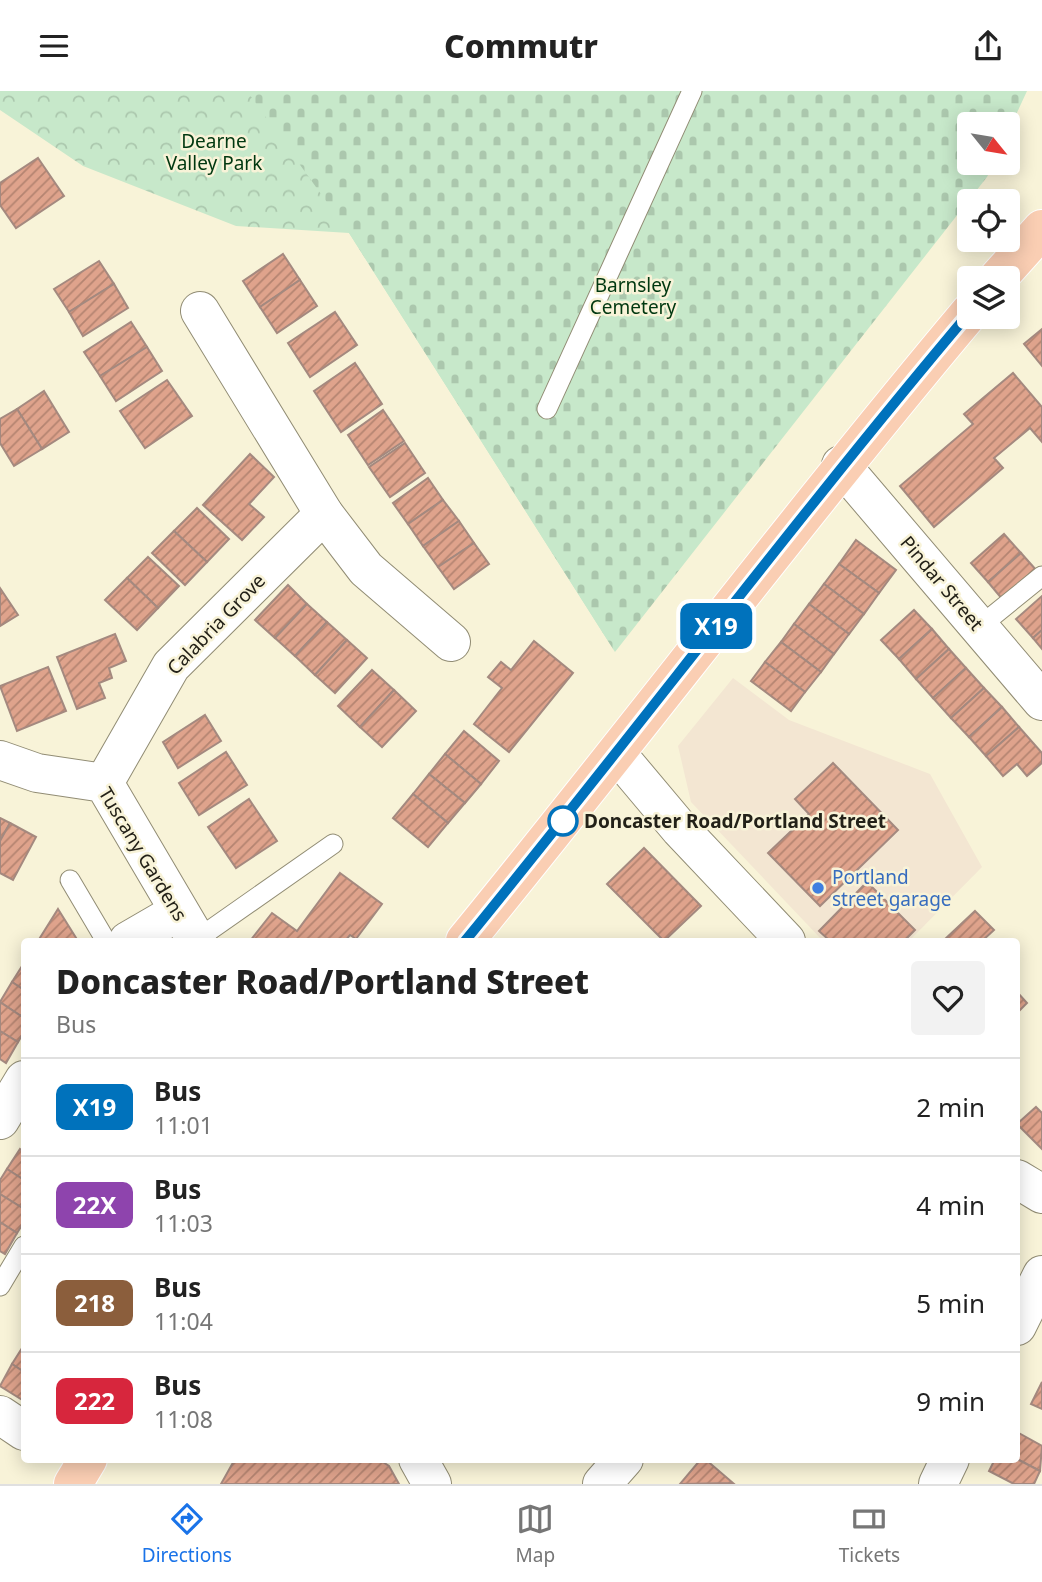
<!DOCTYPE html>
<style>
body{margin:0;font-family:"Noto Sans",sans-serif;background:#f2f2f2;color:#222;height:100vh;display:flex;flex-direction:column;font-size:26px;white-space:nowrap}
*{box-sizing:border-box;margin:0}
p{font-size:23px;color:#767676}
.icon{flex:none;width:38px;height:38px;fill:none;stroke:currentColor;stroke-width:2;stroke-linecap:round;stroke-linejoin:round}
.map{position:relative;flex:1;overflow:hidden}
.panel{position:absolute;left:21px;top:847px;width:999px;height:525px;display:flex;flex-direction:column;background:#fff;border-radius:7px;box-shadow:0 4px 18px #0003}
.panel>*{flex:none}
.badge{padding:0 14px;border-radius:10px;font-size:24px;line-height:46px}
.needle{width:46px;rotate:120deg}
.controls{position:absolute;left:957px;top:21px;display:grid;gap:14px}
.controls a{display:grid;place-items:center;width:63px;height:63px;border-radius:7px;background:#fff;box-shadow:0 4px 18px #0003;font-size:35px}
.map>.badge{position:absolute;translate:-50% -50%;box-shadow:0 0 0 4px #fff}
.round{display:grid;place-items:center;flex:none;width:74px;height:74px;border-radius:7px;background:#f2f2f2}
.head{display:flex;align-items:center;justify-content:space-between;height:119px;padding:0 35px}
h1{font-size:33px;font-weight:800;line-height:52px}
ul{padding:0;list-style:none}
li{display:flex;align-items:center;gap:21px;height:98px;padding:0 35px;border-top:2px solid #e0e0e0}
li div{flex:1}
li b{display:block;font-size:26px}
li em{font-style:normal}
li .badge{min-width:77px;font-weight:700;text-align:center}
header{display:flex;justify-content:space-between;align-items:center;height:91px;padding:0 35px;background:#fff;font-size:32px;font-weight:800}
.tab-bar{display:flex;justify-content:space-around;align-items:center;height:98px;border-top:2px solid #e0e0e0;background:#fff;font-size:19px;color:#767676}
.tab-bar a{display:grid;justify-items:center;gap:4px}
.tab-bar .on{color:#1a73e8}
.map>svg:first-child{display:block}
.commercial{fill:#f3e6d2}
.forest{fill:url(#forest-crowns)}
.cemetery{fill:url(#cemetery-stones)}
.building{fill:url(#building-hatch);stroke:#a4897f;stroke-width:2}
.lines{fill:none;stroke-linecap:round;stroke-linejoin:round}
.service-casing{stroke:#918c74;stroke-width:21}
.minor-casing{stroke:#918c74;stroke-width:40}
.trunk-casing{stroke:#fff;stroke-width:40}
.service{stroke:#fff;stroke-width:19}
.minor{stroke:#fff;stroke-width:38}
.trunk{stroke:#faceb3;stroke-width:38}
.line-casing{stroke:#fff;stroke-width:16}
.line{stroke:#0072bc;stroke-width:10}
.stop-dot{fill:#fff;stroke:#0072bc;stroke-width:3.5}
.shop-dot{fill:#3f7fe0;stroke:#f8f3d8;stroke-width:2.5}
.labels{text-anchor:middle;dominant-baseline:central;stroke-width:5;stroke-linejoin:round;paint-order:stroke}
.park-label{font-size:19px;fill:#003810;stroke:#f8f3d8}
.street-label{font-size:19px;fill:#232118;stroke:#f8f3d8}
.stop-label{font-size:19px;font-weight:bold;fill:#232118;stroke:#f8f3d8;text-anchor:start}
.shop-label{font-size:19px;fill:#366cbe;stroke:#f8f3d8;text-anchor:start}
</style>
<header><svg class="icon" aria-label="menu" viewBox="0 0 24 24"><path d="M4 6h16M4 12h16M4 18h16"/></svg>Commutr<svg class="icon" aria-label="share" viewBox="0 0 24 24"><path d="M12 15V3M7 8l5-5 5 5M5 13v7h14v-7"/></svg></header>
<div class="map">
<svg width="1042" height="1393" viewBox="0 0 1042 1393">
<defs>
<pattern id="forest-crowns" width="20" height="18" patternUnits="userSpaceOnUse" patternTransform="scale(1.75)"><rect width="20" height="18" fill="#c7e8ca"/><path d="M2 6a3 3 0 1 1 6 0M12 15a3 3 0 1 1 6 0" fill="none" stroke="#abc7ad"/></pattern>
<pattern id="cemetery-stones" width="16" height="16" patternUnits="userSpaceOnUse" patternTransform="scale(1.75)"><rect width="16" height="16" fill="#c7e8ca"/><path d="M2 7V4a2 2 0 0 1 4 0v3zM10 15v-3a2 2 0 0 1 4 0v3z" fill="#abc7ad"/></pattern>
<pattern id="building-hatch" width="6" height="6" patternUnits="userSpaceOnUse" patternTransform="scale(1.75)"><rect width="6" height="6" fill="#dfa38c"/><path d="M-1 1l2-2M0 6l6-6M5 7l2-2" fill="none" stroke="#b48471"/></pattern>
</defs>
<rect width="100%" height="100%" fill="#f8f3d8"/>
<path class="commercial" d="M733,587L789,629L930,683L982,776L909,850H823L691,711L678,655Z"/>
<path class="forest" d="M0,0H292L615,561L349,142L236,135L83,75L0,19Z"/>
<path class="cemetery" d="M247,0H1027L1008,41V33H970V72H994L987,86L615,561L349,142Z"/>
<g class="building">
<path d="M38,67L64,105L16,137L0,114V92Z"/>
<path d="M283,163L300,189L260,216L243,190Z"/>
<path d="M99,170L114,193L69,221L54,198Z"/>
<path d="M300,189L317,215L277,242L260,216Z"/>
<path d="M114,193L128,217L83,245L69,221Z"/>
<path d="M335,221L357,254L310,286L288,252Z"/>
<path d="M131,231L147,256L100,285L84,261Z"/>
<path d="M1042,238V275L1024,253Z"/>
<path d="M147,256L162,280L116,310L100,285Z"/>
<path d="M355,272L382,313L341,341L314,300Z"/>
<path d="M1013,282L1042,316V351L1030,337L994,367L1003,377L934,436L900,395L973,333L964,323Z"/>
<path d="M167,289L192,325L145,357L120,320Z"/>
<path d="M44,300L69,341L42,358L17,318Z"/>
<path d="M17,318L42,358L14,375L0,352V328Z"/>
<path d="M383,319L404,350L368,374L348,344Z"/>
<path d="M405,352L425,382L390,406L369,376Z"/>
<path d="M250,363L274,386L249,413L264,426L242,449L203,414Z"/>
<path d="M428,387L443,409L408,433L393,412Z"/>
<path d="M443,409L459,430L423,455L408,433Z"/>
<path d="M197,417L229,448L207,471L174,440Z"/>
<path d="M459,430L474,452L438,476L423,455Z"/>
<path d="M174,440L207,471L185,494L152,462Z"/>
<path d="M1004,443L1021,462L988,491L971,472Z"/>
<path d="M856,449L896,479L879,502L839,473Z"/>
<path d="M474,452L489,473L454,498L438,476Z"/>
<path d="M1021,462L1037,480L1003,509L988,491Z"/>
<path d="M148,466L179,495L158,517L127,487Z"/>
<path d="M839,473L879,502L864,523L824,493Z"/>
<path d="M127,487L158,517L137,539L105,509Z"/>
<path d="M824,493L864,523L849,543L809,513Z"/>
<path d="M288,494L307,513L275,547L255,529Z"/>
<path d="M0,497L18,524L0,535Z"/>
<path d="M1042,505V539L1033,547L1016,528Z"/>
<path d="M307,513L327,531L295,565L275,547Z"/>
<path d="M809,513L849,543L834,563L794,533Z"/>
<path d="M914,519L932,538L899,568L881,549Z"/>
<path d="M327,531L347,549L315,584L295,565Z"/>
<path d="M794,533L834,563L821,581L781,551Z"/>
<path d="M932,538L949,558L916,588L899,568Z"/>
<path d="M1042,539V558L1033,547Z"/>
<path d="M115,543L126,570L109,577L112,587L99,592L105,607L77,618L57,566Z"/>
<path d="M347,549L367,567L335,602L315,584Z"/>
<path d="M534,550L573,582L509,661L474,633L502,597L488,586L501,571L511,579Z"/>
<path d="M781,551L821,581L805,601L765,571Z"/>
<path d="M949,558L966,577L933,607L916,588Z"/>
<path d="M765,571L805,601L791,620L751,590Z"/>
<path d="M48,576L66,620L17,640L0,595Z"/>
<path d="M966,577L984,597L951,627L933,607Z"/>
<path d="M372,579L394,599L360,636L338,615Z"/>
<path d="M984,597L1002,616L969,646L951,627Z"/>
<path d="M394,599L416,620L382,656L360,636Z"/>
<path d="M1002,616L1019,636L986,665L969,646Z"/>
<path d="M205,624L221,650L178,677L163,651Z"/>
<path d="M1019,636L1042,662V672L1027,685L1017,673L1003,685L986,665Z"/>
<path d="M464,640L499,670L481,693L445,663Z"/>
<path d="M226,661L247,694L199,724L179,692Z"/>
<path d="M445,663L481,693L465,712L429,683Z"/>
<path d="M833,672L898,739L820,815L768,762L809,723L795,708Z"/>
<path d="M429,683L465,712L448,732L413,703Z"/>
<path d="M413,703L448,732L428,756L393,727Z"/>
<path d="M249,708L277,750L236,777L208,736Z"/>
<path d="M0,727L10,732L0,750Z"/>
<path d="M10,732L36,746L13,789L0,782V750Z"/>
<path d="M644,757L701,815L664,850L607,793Z"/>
<path d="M340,782L382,813L356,848L350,844L345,850H250L272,822L297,840Z"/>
<path d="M867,791L915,839L904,850H830L819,840Z"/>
<path d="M58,818L78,850H38Z"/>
<path d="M975,820L994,839L982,850H943Z"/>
<path d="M24,872V899L12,891Z"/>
<path d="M12,891L24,899V927L0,911Z"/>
<path d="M1017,901L1027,912L1017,922Z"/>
<path d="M0,911L24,927V941L18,951L0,940Z"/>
<path d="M0,940L18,951L6,972L0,968Z"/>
<path d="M1036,1016L1042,1022V1058L1017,1033Z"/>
<path d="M20,1058L24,1061V1089L7,1078Z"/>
<path d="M7,1078L24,1089V1118L0,1103V1089Z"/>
<path d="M0,1103L24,1118V1131L17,1142L0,1131Z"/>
<path d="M0,1131L17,1142L5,1163L0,1160Z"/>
<path d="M24,1254V1281L12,1273Z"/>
<path d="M12,1273L24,1281V1310L0,1295Z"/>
<path d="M1042,1291V1318L1031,1313Z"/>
<path d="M1017,1341L1042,1355L1040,1380L1017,1368Z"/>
<path d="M235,1368H378L389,1375L399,1393H221Z"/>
<path d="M701,1368H705L733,1392L680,1393Z"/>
<path d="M995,1368H1017L1040,1380L1034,1393H1014L989,1380Z"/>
</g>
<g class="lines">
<g class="service-casing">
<g id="service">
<path d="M547,318L692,0"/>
<path d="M979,536L1042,485"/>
<path d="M70,789L106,850"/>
<path d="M196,849L333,753"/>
<path d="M0,1195L24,1155"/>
</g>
</g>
<g class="minor-casing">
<g id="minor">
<path d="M200,220L324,423L366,478L451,551"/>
<path d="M841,374L1042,610"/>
<path d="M617,663L680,738L786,850"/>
<path d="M0,669L37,682L104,692L197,850"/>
<path d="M104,692L171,575L324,423"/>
<path d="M128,850L178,821"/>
<path d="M0,1029L24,989"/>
<path d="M1017,1088L1042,1103"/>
<path d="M1017,1235L1042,1184"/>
<path d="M0,1324L24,1340"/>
<path d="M418,1368L432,1393"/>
<path d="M602,1393L624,1368"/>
<path d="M938,1393L950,1368"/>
</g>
</g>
<g class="trunk-casing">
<g id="trunk">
<path d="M998,187L1042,138"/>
<path d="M465,850C635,642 797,427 970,221"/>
<path d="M73,1393L88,1368"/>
</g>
</g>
<use href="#service" class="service"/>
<use href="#minor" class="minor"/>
<use href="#trunk" class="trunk"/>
</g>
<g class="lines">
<g class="line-casing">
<path id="line" d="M465,850C635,642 796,427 970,221"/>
</g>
<use href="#line" class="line"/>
</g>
<circle class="stop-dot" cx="563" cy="730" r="14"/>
<circle class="shop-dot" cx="818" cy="797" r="7"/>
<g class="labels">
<g class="park-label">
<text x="214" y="50">Dearne<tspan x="214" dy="22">Valley Park</tspan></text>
<text x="633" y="194">Barnsley<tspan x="633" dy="22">Cemetery</tspan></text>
</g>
<g class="street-label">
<text transform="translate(942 492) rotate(50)">Pindar Street</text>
<text transform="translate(216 533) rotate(-46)">Calabria Grove</text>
<text transform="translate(143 763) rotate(59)">Tuscany Gardens</text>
</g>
<g class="stop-label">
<text x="584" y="730">Doncaster Road/Portland Street</text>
</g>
<g class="shop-label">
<text x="832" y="786">Portland<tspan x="832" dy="22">street garage</tspan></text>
</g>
</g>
</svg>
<div class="controls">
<a><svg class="needle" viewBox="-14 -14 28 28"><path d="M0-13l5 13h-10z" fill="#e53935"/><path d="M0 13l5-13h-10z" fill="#767676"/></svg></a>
<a><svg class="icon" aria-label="locate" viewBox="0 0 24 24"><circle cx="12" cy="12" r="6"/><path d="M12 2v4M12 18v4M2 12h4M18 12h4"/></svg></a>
<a><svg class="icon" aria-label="layers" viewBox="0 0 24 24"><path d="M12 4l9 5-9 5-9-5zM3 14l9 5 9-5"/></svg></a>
</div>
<b class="badge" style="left:716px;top:535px;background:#0072bc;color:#fff">X19</b>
<section class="panel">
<div class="head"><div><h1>Doncaster Road/Portland Street</h1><p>Bus</p></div><a class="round"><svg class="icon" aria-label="heart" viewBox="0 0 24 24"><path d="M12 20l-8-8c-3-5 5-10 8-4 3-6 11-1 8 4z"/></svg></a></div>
<ul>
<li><span class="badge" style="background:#0072bc;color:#fff">X19</span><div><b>Bus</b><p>11:01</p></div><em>2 min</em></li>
<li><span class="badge" style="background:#8e44ad;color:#fff">22X</span><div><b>Bus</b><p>11:03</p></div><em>4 min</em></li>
<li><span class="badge" style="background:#8b5e3c;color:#fff">218</span><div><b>Bus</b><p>11:04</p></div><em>5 min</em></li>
<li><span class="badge" style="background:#d7263d;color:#fff">222</span><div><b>Bus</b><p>11:08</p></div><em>9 min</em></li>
</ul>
</section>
</div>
<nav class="tab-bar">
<a class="on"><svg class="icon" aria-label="directions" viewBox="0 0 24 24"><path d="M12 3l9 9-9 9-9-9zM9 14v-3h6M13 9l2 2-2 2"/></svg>Directions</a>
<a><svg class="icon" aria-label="map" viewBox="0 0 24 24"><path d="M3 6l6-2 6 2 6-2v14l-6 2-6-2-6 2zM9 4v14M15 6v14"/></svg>Map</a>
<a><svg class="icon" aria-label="tickets" viewBox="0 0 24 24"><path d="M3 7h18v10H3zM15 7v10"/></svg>Tickets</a>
</nav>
